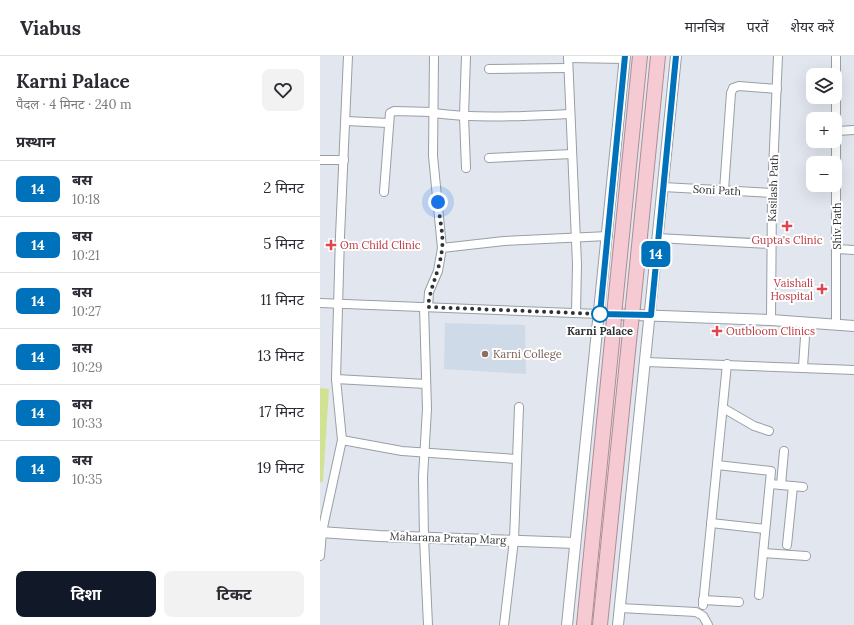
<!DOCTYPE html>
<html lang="hi">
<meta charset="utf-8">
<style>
body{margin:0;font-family:Lora,"Noto Sans Devanagari",serif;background:#f2f2f3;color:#2b2b33;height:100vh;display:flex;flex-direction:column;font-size:15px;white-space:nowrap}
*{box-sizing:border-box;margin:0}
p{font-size:13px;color:#7c7c81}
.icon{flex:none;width:22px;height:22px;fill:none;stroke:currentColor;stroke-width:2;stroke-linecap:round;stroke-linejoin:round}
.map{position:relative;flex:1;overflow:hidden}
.panel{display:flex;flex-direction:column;background:#fff;width:320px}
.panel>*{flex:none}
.badge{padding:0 8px;border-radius:6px;font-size:14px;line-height:26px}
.fabs{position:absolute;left:486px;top:12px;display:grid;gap:8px}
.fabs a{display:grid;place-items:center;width:36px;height:36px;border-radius:8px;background:#fff;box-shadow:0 4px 16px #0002;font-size:20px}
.you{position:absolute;width:20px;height:20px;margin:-10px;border:3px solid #fff;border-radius:50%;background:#1a73e8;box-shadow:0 0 0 6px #1a73e833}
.map>.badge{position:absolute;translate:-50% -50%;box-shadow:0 0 0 2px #fff}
h2{padding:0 16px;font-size:15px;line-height:36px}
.round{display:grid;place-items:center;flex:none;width:42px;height:42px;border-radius:8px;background:#f2f2f3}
.overview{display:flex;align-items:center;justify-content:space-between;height:68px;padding:0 16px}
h1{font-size:19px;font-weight:700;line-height:30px}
.primary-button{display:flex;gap:8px;margin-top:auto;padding:8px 16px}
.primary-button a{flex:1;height:46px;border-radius:8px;background:#111827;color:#fff;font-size:16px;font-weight:700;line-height:46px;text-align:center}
.primary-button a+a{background:#f2f2f3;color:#2b2b33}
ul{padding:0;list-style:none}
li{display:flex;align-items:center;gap:12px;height:56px;padding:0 16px;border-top:1px solid #e1e1e2}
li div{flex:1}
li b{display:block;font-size:15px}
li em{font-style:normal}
li .badge{min-width:44px;font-weight:700;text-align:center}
header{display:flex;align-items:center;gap:24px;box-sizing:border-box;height:56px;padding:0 20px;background:#fff;border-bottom:1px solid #e1e1e2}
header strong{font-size:19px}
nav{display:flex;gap:22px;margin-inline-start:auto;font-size:14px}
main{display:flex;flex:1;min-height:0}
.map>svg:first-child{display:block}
.built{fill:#cfdae8}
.green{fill:#d1e393}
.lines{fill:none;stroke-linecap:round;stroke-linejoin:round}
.minor-casing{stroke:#999fa6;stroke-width:10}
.tertiary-casing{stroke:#999fa6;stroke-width:12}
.trunk-casing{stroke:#af8c94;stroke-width:16}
.minor{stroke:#fff;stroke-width:8}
.tertiary{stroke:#fff;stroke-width:10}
.trunk{stroke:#f6cad2;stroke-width:14}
.trunk-bridge-casing{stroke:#af8c94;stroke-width:16;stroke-linecap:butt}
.trunk-bridge{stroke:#f6cad2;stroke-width:14}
.line-casing{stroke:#fff;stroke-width:9}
.line{stroke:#0072bc;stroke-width:6}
.walk{stroke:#303336;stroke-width:4;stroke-dasharray:0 7.2}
.health-dot{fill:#e0444e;stroke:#fff;stroke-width:1.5}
.stop-dot{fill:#fff;stroke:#0072bc;stroke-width:2}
.education-dot{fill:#8d6e63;stroke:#fff;stroke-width:1.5}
.labels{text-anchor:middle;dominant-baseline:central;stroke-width:4;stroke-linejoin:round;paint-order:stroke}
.street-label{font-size:11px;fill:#303336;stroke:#fff}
.health-label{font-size:11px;fill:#be3a42;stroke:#fff;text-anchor:start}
.stop-label{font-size:11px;font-weight:bold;fill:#303336;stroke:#fff}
.education-label{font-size:11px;fill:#785e54;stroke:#fff;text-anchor:start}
</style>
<header>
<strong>Viabus</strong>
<nav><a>मानचित्र</a><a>परतें</a><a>शेयर करें</a></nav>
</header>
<main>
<section class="panel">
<div class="overview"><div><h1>Karni Palace</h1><p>पैदल · 4 मिनट · 240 m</p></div><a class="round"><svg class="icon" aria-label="heart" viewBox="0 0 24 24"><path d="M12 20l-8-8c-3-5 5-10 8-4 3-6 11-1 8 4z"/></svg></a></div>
<h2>प्रस्थान</h2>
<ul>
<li><span class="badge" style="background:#0072bc;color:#fff">14</span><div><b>बस</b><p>10:18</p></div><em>2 मिनट</em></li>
<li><span class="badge" style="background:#0072bc;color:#fff">14</span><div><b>बस</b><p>10:21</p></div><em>5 मिनट</em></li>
<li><span class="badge" style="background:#0072bc;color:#fff">14</span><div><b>बस</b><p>10:27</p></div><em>11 मिनट</em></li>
<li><span class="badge" style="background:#0072bc;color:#fff">14</span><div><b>बस</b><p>10:29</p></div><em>13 मिनट</em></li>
<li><span class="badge" style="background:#0072bc;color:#fff">14</span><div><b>बस</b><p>10:33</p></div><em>17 मिनट</em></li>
<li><span class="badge" style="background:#0072bc;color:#fff">14</span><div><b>बस</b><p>10:35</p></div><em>19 मिनट</em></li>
</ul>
<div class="primary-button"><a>दिशा</a><a>टिकट</a></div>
</section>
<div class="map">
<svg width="534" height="569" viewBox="0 0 534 569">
<rect width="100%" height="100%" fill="#e2e7ef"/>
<path class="built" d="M125,267L205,269L206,318L124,313Z"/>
<path class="green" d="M0,332L9,333L3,426H0Z"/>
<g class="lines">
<g class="minor-casing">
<g id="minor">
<path d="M114,0L113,100L122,192"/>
<path d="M146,0L144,60L146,112"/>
<path d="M248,0L257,208L256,257"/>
<path d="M516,0V268"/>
<path d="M248,2L305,3"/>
<path d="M169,13L248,12"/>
<path d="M113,57C159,63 204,60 250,58"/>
<path d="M26,65L68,67"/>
<path d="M517,75L534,74"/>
<path d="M169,102L252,98"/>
<path d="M0,104H24"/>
<path d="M343,131L452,137"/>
<path d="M404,134L411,37L413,32L419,30L457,33"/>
<path d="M64,136L70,57L74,55L113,56"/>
<path d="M337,182L451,188"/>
<path d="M517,193L534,194"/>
<path d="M0,247L280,258"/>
<path d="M104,251L107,353L103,421L104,482L108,569"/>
<path d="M108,251L109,236L118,215L122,192L184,185L288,180"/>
<path d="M451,264L452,137L458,0"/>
<path d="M326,306L534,314"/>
<path d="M483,311L486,266"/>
<path d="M16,323L106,328"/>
<path d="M403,352L434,370L449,375"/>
<path d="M22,384L82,395L196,403"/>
<path d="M397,409L451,415L439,539"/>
<path d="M450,428L483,431"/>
<path d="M461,429L464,395"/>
<path d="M391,467L445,473"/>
<path d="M467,489L473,430"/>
<path d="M443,497L486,500"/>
<path d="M0,500L2,476L22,384L16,323L20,180L28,0"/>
<path d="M383,544L419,546"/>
<path d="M383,549L407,308"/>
<path d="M300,552L376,556L383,560L388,569"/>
<path d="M184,569L194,484L199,351"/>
</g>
</g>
<g class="tertiary-casing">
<g id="tertiary">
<path d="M288,258L451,264L534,270"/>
<path d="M0,476L59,480L255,487"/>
<path d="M247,569L305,0"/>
<path d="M298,569L356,0"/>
</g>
</g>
<g class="trunk-casing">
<g id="trunk">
<path d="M295,249L320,0"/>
<path d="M313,250L338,0"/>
<path d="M264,569L293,275"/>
<path d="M280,569L310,276"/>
</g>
</g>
<use href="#minor" class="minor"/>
<use href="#tertiary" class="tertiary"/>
<use href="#trunk" class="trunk"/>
<g class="trunk-bridge-casing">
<g id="trunk-bridge">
<path d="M293,275L295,249"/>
<path d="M310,276L313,250"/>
</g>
</g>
<use href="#trunk-bridge" class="trunk-bridge"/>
</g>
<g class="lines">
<g class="line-casing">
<path id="line" d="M305,0L280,258L331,259L356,0"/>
</g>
<use href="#line" class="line"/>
<path class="walk" d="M118,146C119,161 124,179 122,193C120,214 110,231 108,251L280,258"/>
</g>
<g class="health-dot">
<path d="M465 164h4v4h4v4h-4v4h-4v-4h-4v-4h4z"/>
<path d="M9 183h4v4h4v4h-4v4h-4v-4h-4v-4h4z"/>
<path d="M500 227h4v4h4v4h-4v4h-4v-4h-4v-4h4z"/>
<path d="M395 269h4v4h4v4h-4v4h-4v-4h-4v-4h4z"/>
</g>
<circle class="stop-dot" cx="280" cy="258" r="8"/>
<circle class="education-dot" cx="165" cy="298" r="4"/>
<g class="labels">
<g class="street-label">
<text transform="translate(453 132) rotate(-88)">Kasilash Path</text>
<text transform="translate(397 134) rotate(3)">Soni Path</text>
<text transform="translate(517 170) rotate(-90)">Shiv Path</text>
<text transform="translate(128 482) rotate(2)">Maharana Pratap Marg</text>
</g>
<g class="health-label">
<text x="467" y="184" text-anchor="middle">Gupta's Clinic</text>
<text x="20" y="189">Om Child Clinic</text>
<text x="493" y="227" text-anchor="end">Vaishali<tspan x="493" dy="13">Hospital</tspan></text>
<text x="406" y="275">Outbloom Clinics</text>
</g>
<g class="stop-label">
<text x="280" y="275">Karni Palace</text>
</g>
<g class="education-label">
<text x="173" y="298">Karni College</text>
</g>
</g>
</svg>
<div class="fabs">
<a><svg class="icon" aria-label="layers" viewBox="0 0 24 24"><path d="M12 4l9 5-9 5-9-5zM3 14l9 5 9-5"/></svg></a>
<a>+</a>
<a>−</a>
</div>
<div class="you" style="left:118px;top:146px"></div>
<b class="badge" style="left:336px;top:198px;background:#0072bc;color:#fff">14</b>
</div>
</main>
